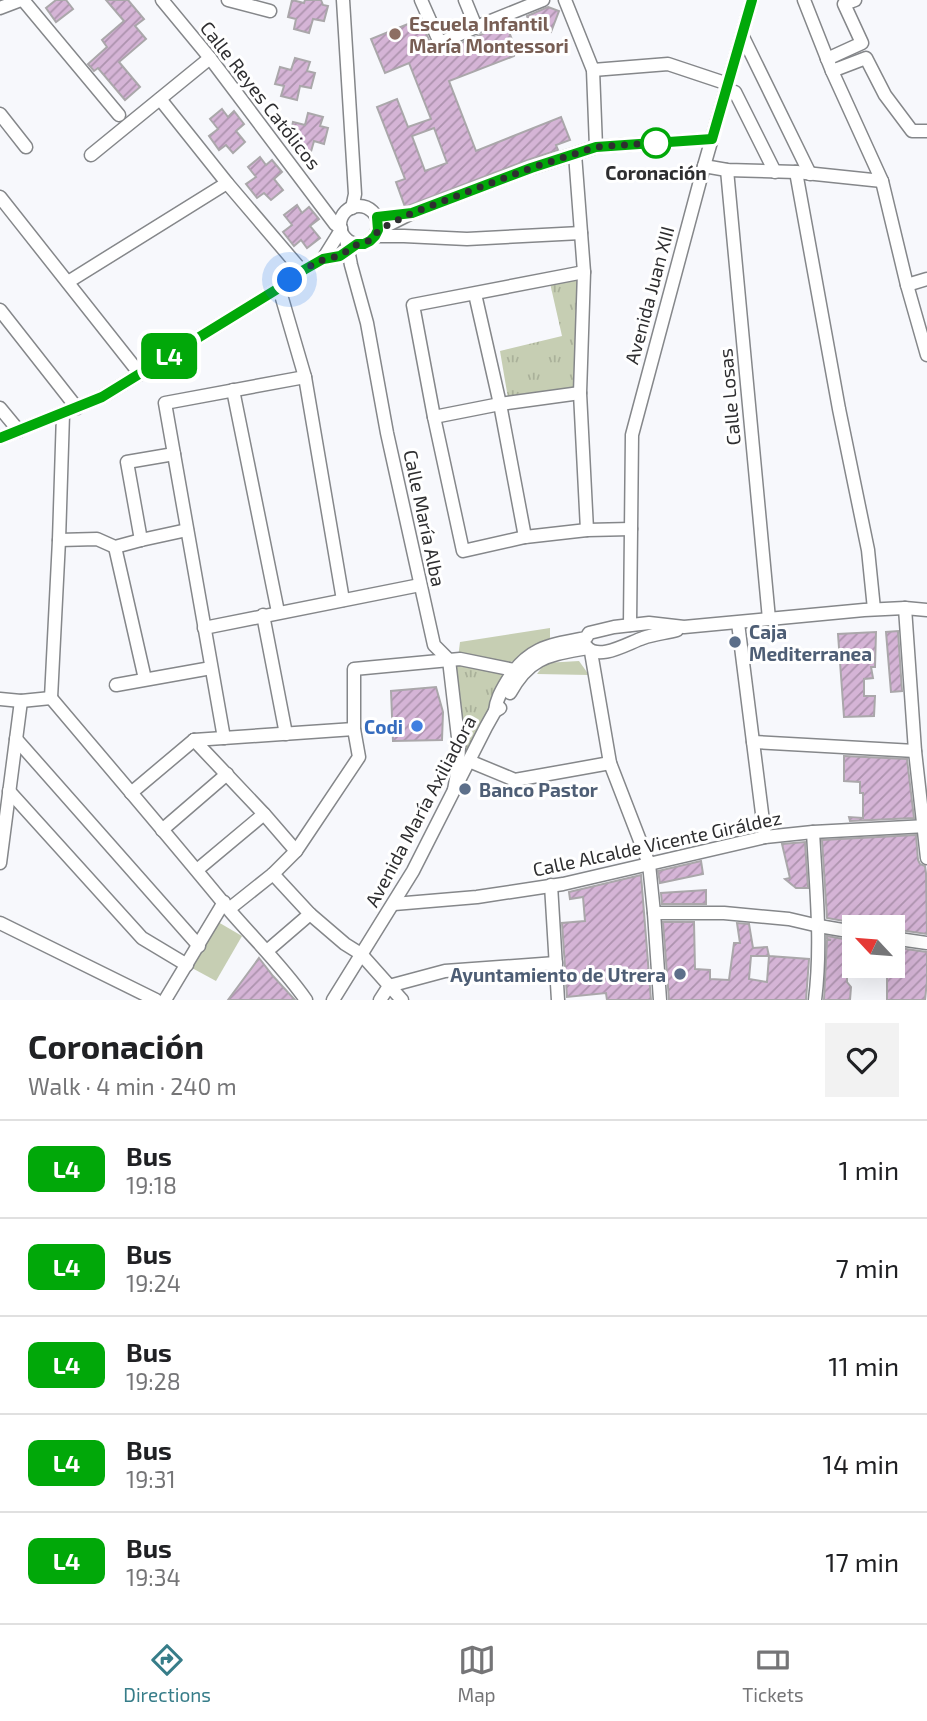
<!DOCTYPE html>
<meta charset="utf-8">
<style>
body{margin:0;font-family:"Exo 2",sans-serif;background:#f2f2f2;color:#202124;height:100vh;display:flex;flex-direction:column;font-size:26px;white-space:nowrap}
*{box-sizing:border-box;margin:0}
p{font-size:23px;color:#757577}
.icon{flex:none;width:38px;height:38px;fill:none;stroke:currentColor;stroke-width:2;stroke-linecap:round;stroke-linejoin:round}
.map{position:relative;height:1000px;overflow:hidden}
.side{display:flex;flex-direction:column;background:#fff;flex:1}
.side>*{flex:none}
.badge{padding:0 14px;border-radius:10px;font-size:24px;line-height:46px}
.needle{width:46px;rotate:296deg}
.fabs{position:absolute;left:842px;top:915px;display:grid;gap:14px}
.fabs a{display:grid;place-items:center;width:63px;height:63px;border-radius:0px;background:#fff;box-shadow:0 7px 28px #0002;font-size:35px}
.you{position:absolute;width:35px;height:35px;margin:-18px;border:5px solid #fff;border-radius:50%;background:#1a73e8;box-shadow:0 0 0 10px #1a73e833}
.map>.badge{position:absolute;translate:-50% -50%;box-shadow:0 0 0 4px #fff}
.round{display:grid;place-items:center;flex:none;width:74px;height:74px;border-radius:0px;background:#f2f2f2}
.overview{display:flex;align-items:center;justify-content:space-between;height:119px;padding:0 28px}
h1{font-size:33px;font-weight:700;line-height:52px}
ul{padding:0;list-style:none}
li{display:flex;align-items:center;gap:21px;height:98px;padding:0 28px;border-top:2px solid #e0e0e0}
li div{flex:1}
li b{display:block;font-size:26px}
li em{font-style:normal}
li .badge{min-width:77px;font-weight:700;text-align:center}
.menu{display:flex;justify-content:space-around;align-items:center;height:98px;border-top:2px solid #e0e0e0;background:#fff;font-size:19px;color:#757577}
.menu a{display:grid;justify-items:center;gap:4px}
.menu .selected{color:#377d89}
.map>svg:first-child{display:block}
.park{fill:url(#park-tufts)}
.garden{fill:#c6ceb3}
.building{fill:url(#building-hatch);stroke:#aaa7aa;stroke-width:2;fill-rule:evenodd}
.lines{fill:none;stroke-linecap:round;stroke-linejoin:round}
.minor-casing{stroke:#85878a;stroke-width:15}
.minor{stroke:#fff;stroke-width:12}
.line-casing{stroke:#fff;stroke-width:16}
.line{stroke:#01a809;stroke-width:10}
.walk{stroke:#2e2e30;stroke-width:7;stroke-dasharray:0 12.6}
.education-dot{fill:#8d6e63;stroke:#fff;stroke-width:2.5}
.stop-dot{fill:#fff;stroke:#01a809;stroke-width:3.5}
.service-dot{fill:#5c6f8a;stroke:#fff;stroke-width:2.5}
.shop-dot{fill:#3f7fe0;stroke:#fff;stroke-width:2.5}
.labels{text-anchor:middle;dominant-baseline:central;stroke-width:6;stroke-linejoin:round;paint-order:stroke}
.education-label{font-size:19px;font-weight:bold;fill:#785e54;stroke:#fff;text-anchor:start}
.street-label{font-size:19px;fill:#2e2e30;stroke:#fff}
.stop-label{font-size:19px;font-weight:bold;fill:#2e2e30;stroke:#fff}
.service-label{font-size:19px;font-weight:bold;fill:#4e5e75;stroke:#fff;text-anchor:start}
.shop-label{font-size:19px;font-weight:bold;fill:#366cbe;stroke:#fff;text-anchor:end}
</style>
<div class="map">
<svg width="927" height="1000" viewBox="0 0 927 1000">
<defs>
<pattern id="park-tufts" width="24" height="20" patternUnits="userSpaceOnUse" patternTransform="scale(1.75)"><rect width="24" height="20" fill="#c6ceb3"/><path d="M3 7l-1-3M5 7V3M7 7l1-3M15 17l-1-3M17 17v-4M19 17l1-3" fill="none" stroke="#aab19a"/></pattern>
<pattern id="building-hatch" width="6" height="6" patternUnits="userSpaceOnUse" patternTransform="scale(1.75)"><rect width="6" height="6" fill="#d5b4d6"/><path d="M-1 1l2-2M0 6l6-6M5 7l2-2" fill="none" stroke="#ad93ae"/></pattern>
</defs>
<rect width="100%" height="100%" fill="#f7f8fc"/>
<g class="park">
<path d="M579,274L576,393L509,404L500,351L562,336L550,283Z"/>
<path d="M452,662L507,673L459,778Z"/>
</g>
<g class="garden">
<path d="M550,628V638L516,661L495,664L458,658L460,642Z"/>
<path d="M579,661L589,675L537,674L545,663Z"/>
<path d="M218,922L242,936L216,981L192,968Z"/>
</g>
<g class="building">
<path d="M56,0H66L73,9L56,22L46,8Z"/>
<path d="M106,0H128L144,19L135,26L146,39L119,62L140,87L125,100L98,68L94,71L88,64L107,47L102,40L124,21Z"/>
<path d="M292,0L304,3L305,0H321L323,5L328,6L324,21L313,19L309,33L294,29L296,19L288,17Z"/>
<path d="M548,7L559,11L551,32L530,24L527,16Z"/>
<path d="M420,19L432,47L436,51L440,52L506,24L516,50L514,56L449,81L476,151L561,117L570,140L556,145L558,150L528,160L405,207L396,182L405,179L377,107L397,99L408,127L431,119L409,63L385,73L371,39ZM434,128L447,163L425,171L412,136Z"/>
<path d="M295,58L310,62L307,71L315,73L311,88L300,86L297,100L281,96L284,86L275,84L280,67L291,70Z"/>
<path d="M222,109L228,117L234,111L244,124L236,131L245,142L233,153L226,145L219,150L209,136L218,129L210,119Z"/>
<path d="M308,113L323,117L320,126L328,128L324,144L314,141L310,155L294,151L297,142L289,139L293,122L305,125Z"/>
<path d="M260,157L266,165L272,160L282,172L274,179L283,190L271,200L264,193L257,198L246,184L256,177L248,167Z"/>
<path d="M297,205L302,213L309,207L319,219L310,226L320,238L307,248L301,240L294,246L283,232L292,225L284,215Z"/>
<path d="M898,631L902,691L891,692L886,632Z"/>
<path d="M876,632L875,667H871L873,678L864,679V696H875L874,716L844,717L838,634Z"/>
<path d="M436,687L443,712L442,740L393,741L391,691Z"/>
<path d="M844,756L907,759L914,818L850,821L849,817L863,818V793H860V782L844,781Z"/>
<path d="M916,835L918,860L920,864L925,866L926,873L927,934L892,929V928H861L855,923L827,918L822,840Z"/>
<path d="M805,842L808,888H796L785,879L790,878L782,844Z"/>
<path d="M701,861L703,874L660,883L658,871Z"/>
<path d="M641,875L651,1000H607L606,993L567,997L562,923L585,921L583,897L570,899L569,892Z"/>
<path d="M706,890V904H662L661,893Z"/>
<path d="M663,922H694L695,969L710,970V979L729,980L734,943H740L737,923L749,924L753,948L767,947L769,956L809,959L806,1000H669ZM751,956H769L767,982L749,979Z"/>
<path d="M827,936L854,941V966L847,965V982L851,987L850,1000H824L827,940H831L827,939Z"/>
<path d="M892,947L927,952V981L925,1000H887V966H892Z"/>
<path d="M259,958L273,976L295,1000H228Z"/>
</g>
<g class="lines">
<g class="minor-casing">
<g id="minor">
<path d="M23,0L119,115"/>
<path d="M162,0L210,58L335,224L341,228"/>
<path d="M228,0L270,11"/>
<path d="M343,0L355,194L352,208"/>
<path d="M421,0L440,43L476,27L543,0"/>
<path d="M465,0L476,27"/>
<path d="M565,0L593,70L596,147"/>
<path d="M804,0L832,71L882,181L907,285L927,355"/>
<path d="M0,8L21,0"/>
<path d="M742,35L810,174"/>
<path d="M827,59L862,43L844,4L855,0"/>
<path d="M593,70L668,64L728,84"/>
<path d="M832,71L866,58L885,95L912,131H927"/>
<path d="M735,92L775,172"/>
<path d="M160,99L227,183L302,271"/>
<path d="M0,114L26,147"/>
<path d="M575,154L584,272L580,393L587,530"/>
<path d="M91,155L210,58"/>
<path d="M704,166L727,170L796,172L882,181"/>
<path d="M727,170L769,619"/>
<path d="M796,172L839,409L868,550L874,609"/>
<path d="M0,197L140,374"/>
<circle cx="359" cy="225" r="19"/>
<path d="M378,230L412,213L531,168L596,147L712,139"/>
<path d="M375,236H404L467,239L581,233"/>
<path d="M346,239L351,265L367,323L387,433L434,645L449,660L459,746L458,768L454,790"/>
<path d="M323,259L341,230"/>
<path d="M584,272L413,305L434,417L463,551L525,537L587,530L631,529"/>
<path d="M68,282L227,183"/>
<path d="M907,285L927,279"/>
<path d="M279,288L305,377L343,600"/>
<path d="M475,294L500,404L525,537"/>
<path d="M0,310L77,408"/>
<path d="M233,390L278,612"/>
<path d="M0,408L19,431"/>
<path d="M434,417L500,404L580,393"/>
<path d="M0,438L102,397L279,288L302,271L323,259L340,256L357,244"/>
<path d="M59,540L97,539L115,547L141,540L187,530"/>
<path d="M141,540L127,462L174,454"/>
<path d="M115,547L145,679"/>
<path d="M905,608L915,751L927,858"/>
<path d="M263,615L286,734"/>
<path d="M738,623L765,837"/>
<path d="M630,625L632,435L704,166L752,0"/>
<path d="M204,628L420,585"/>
<path d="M586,646C598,662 628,643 643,638C654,634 666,633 677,630"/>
<path d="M591,652L610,763L649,864L654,913L660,1000"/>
<path d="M116,685L211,668"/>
<path d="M510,693C530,656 550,655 587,648"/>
<path d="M51,698C111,769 171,839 230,911C255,940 284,968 306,1000"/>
<path d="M51,698L59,540L63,414"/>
<path d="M0,699L21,701L51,698"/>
<path d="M495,711C496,700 501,691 507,681C528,647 549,645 586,638L589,633L614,627L649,623L684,627L864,610L905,608L927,610"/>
<path d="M224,738L165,403L305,377"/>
<path d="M16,739L199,946"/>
<path d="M194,740L354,729"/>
<path d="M194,740L264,814L296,851"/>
<path d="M753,742L915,751"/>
<path d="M469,761L515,780L610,763"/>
<path d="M9,791L142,938L187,965"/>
<path d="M131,793L194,740"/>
<path d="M162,830L227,774"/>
<path d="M813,832C816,888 822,944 815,1000"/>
<path d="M0,863L21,701"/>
<path d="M197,870L264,814"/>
<path d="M273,874L310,914L345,944L361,954L402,1000"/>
<path d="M551,885L558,1000"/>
<path d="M394,904L477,897L563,884L765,837L813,832L927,826"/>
<path d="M229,909L273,874L296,851L359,757L354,729V669L460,659L514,670"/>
<path d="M654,913H724L789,919L819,926L854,932"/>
<path d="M0,923L156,1000"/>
<path d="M892,938L927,943"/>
<path d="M267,951L310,914"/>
<path d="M165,1000L224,902"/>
<path d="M333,1000L413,871L486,727L495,711L500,708"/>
<path d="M380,1000L389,986L445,971L556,963"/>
</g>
</g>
<use href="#minor" class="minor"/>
</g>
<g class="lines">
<g class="line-casing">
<path id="line" d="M0,438L102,397L279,288L302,271L323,259L340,256L357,244H364L370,241L375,236L378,230L377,217L412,213L531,168L596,147L712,139L752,0"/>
</g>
<use href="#line" class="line"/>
<path class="walk" d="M290,280C300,273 309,266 320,261C327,258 335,258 342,254C347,252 350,247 356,245C367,241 373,242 378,230L412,213L483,186L531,168L596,147L666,142L656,143"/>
</g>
<circle class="education-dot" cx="395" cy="34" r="7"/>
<circle class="stop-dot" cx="656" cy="143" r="14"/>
<g class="service-dot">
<circle cx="735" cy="642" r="7"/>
<circle cx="465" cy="789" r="7"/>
<circle cx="680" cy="974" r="7"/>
</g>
<circle class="shop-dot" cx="417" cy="726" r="7"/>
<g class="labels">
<g class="education-label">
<text x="409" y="23">Escuela Infantil<tspan x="409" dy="22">María Montessori</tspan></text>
</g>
<g class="street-label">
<text transform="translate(261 95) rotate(52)">Calle Reyes Católicos</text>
<text transform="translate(649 295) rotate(-75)">Avenida Juan XIII</text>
<text transform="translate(729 397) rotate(-95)">Calle Losas</text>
<text transform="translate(425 518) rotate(78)">Calle María Alba</text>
<text transform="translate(420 811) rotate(-62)">Avenida María Axiliadora</text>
<text transform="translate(657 843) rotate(-12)">Calle Alcalde Vicente Giráldez</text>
</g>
<g class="stop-label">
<text x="656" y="172">Coronación</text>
</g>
<g class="service-label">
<text x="749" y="631">Caja<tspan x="749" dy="22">Mediterranea</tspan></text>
<text x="479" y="789">Banco Pastor</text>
<text x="666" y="974" text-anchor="end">Ayuntamiento de Utrera</text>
</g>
<g class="shop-label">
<text x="403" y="726">Codi</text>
</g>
</g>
</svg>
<div class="fabs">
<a><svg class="needle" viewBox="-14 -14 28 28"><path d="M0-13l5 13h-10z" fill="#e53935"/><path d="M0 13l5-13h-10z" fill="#757577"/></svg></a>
</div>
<div class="you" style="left:290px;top:280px"></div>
<b class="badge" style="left:169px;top:356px;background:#01a809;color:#fff">L4</b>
</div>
<section class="side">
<div class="overview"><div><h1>Coronación</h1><p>Walk · 4 min · 240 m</p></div><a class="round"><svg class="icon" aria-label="heart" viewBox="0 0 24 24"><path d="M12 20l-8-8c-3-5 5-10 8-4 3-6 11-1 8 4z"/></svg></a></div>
<ul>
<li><span class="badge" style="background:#01a809;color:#fff">L4</span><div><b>Bus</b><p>19:18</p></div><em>1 min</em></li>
<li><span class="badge" style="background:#01a809;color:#fff">L4</span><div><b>Bus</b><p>19:24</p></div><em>7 min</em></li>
<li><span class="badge" style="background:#01a809;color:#fff">L4</span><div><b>Bus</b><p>19:28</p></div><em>11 min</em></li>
<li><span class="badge" style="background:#01a809;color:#fff">L4</span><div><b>Bus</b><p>19:31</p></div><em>14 min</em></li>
<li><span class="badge" style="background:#01a809;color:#fff">L4</span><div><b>Bus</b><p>19:34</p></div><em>17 min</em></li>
</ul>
</section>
<nav class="menu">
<a class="selected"><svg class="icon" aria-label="directions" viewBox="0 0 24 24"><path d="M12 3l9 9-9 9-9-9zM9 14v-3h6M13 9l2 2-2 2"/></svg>Directions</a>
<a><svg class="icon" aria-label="map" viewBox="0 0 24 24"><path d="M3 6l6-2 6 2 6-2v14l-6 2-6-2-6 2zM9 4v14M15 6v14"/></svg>Map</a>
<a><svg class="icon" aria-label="tickets" viewBox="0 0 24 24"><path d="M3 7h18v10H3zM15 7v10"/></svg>Tickets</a>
</nav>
